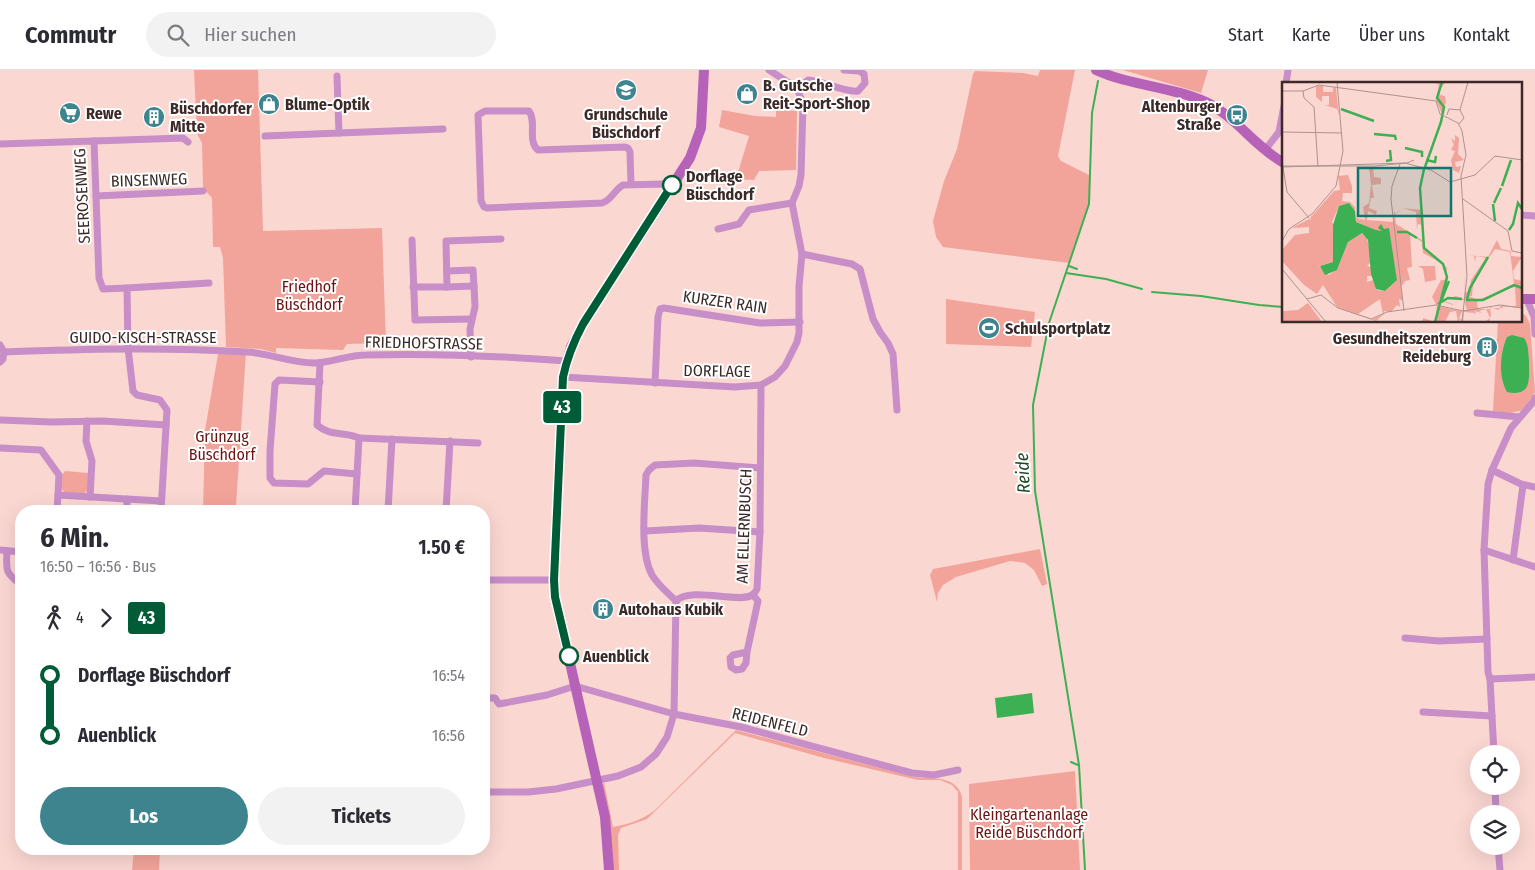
<!DOCTYPE html>
<html lang="de">
<meta charset="utf-8">
<style>
body{margin:0;font-family:"Fira Sans Condensed",sans-serif;background:#f2f2f3;color:#2b2b33;height:100vh;display:flex;flex-direction:column;font-size:19px;white-space:nowrap}
*{box-sizing:border-box;margin:0}
p{font-size:16px;color:#7c7c81}
.icon{flex:none;width:28px;height:28px;fill:none;stroke:currentColor;stroke-width:2;stroke-linecap:round;stroke-linejoin:round}
.map{position:relative;flex:1;overflow:hidden}
.drawer{position:absolute;left:15px;top:435px;width:475px;height:350px;display:flex;flex-direction:column;background:#fff;border-radius:20px;box-shadow:0 5px 20px #0002}
.drawer>*{flex:none}
.badge{padding:0 10px;border-radius:4px;font-size:18px;line-height:32px}
.buttons{position:absolute;left:1470px;top:675px;display:grid;gap:10px}
.buttons a{display:grid;place-items:center;width:50px;height:50px;border-radius:50%;background:#fff;box-shadow:0 5px 20px #0002;font-size:25px}
.map>.badge{position:absolute;translate:-50% -50%;box-shadow:0 0 0 2px #fff}
.legs{display:flex;align-items:center;gap:8px;height:55px;padding:0 25px;font-size:16px}
.legs p{margin-inline-start:auto}
.head{display:flex;align-items:center;justify-content:space-between;height:85px;padding:0 25px}
h1{font-size:28px;font-weight:700;line-height:38px}
.primary-button{display:flex;gap:10px;margin-top:auto;padding:10px 25px}
.primary-button a{flex:1;height:58px;border-radius:30px;background:#3d848e;color:#fff;font-size:20px;font-weight:700;line-height:58px;text-align:center}
.primary-button a+a{background:#f2f2f3;color:#2b2b33}
ul{padding:0 25px;list-style:none}
li{display:flex;align-items:center;gap:18px;height:60px;font-size:19px}
li i{display:grid;place-items:center;width:8px;height:100%;margin:0 6px;background:currentColor}
li i::after{content:'';width:12px;height:12px;margin:-6px;border:4px solid;border-radius:50%;background:#fff}
li p{margin-inline-start:auto}
li:first-child i{background:linear-gradient(#0000 50%,currentColor 0)}
li:last-child i{background:linear-gradient(currentColor 50%,#0000 0)}
header{display:flex;align-items:center;gap:30px;box-sizing:border-box;height:70px;padding:0 25px;background:#fff;border-bottom:1px solid #e1e1e2}
header strong{font-size:24px}
nav{display:flex;gap:28px;margin-inline-start:auto;font-size:18px}
.search{width:350px;height:45px;background:#f2f2f3;display:flex;align-items:center;gap:12px;box-sizing:border-box;padding:0 18px;border-radius:28px;color:#7c7c81;font-size:19px}
.map>svg:first-child{display:block}
.green{fill:#f3a49a}
.water{fill:#3db053}
.lines{fill:none;stroke-linecap:round;stroke-linejoin:round}
.stream{stroke:#3db053;stroke-width:2}
.street{stroke:#c78ec7;stroke-width:7}
.secondary{stroke:#b762b9;stroke-width:10}
.line-1-casing{stroke:#fff;stroke-width:11}
.line-1{stroke:#005b37;stroke-width:8}
.stop-1-dot{fill:#fff;stroke:#005b37;stroke-width:2.5}
.labels{text-anchor:middle;dominant-baseline:central;stroke-width:4;stroke-linejoin:round;paint-order:stroke}
.poi-label{font-size:16px;font-weight:bold;fill:#3b2a28;stroke:#fff;text-anchor:start}
.stop-label{font-size:16px;font-weight:bold;fill:#3b2a28;stroke:#fff;text-anchor:start}
.street-label{font-size:16px;fill:#3b2a28;stroke:#fff}
.park-label{font-size:16px;fill:#6a1514;stroke:#fff}
.water-label{font-size:18px;font-style:italic;fill:#1d4924;stroke:#fff}
.inset-river{fill:none;stroke:#3db053;stroke-width:2.5}
.inset-road{fill:none;stroke:#ae928e;stroke-width:1}
.view{fill:#0f766e;fill-opacity:0.15;stroke:#0f766e;stroke-width:2.5}
.inset-edge{fill:none;stroke:#3b2a28;stroke-width:2.5}
</style>
<header>
<strong>Commutr</strong>
<div class="search"><svg class="icon" aria-label="search" viewBox="0 0 24 24"><circle cx="10" cy="10" r="6"/><path d="M15 15l6 6"/></svg>Hier suchen</div>
<nav><a>Start</a><a>Karte</a><a>Über uns</a><a>Kontakt</a></nav>
</header>
<div class="map">
<svg width="1535" height="800" viewBox="0 0 1535 800">
<rect width="100%" height="100%" fill="#fbd7d2"/>
<g class="green">
<path d="M194,0H258L263,161L382,158L386,273L347,274L343,280L276,278V283L261,279L226,277L223,188L220,177H213L212,128L203,118L202,73L197,64Z"/>
<path d="M1040,0H1075L1058,86L1061,91L1089,105V134L1069,193L943,177L936,167L933,151L944,111L957,79L973,4L975,1L1023,3L1038,6Z"/>
<path d="M1123,0H1208L1201,23Z"/>
<path d="M776,39L797,41L796,100L759,101L754,110L736,109L749,66L719,57L722,40L755,46L776,47Z"/>
<path d="M946,229L1035,242L1031,277L946,274Z"/>
<path d="M1521,242L1526,246L1530,254L1535,321L1533,327L1524,340L1510,343L1493,341L1498,251H1521Z"/>
<path d="M246,282L236,436L263,438V441H203L205,360L218,284Z"/>
<path d="M65,401L88,403V419L86,422L83,424L65,423L61,418L62,405Z"/>
<path d="M1040,479L1047,514L1042,516L1034,500L1025,493L1010,491L956,507L943,515L938,523L937,532L930,505L933,499Z"/>
<path d="M736,660L914,707C932,709 957,705 962,727V800H958V722L952,715L940,710H918L824,688L735,663L647,749L621,758L618,765L619,800H612L602,716L604,712L613,757C629,754 642,750 655,740Z"/>
<path d="M1075,701L1080,800H970L969,714Z"/>
<path d="M134,779H160L159,800H132Z"/>
</g>
<g class="water">
<path d="M1512,265L1524,268C1529,275 1528,283 1529,291C1529,310 1532,327 1507,322C1498,306 1500,283 1507,267Z"/>
<path d="M1032,623L1034,643L997,648L995,628Z"/>
</g>
<g class="lines">
<g class="stream">
<path d="M1069,196L1077,199"/>
<path d="M1066,203L1106,209L1142,219"/>
<path d="M1152,222L1201,226L1259,235L1284,237"/>
<path d="M1071,692L1078,695"/>
<path d="M1085,800L1079,695L1035,421L1033,335L1049,253L1089,134L1092,43L1098,11"/>
</g>
<g class="street">
<path d="M769,0L797,18L808,10C823,11 846,23 858,21L865,13L864,4L859,1L844,0"/>
<path d="M1286,14L1288,0"/>
<path d="M339,63L443,59"/>
<path d="M265,66L339,63L337,6"/>
<path d="M94,71L183,68L188,72"/>
<path d="M0,74L94,71L99,208L103,219L127,218"/>
<path d="M1265,80L1279,62L1284,36"/>
<path d="M631,115L630,82L628,78L625,77L538,80C527,72 537,51 529,41H485L478,45L481,131L484,137L487,138L602,133C612,130 614,120 623,115L663,114L672,115"/>
<path d="M96,126L203,121"/>
<path d="M1521,145L1535,146"/>
<path d="M718,159L739,154L749,140L792,133"/>
<path d="M412,170L415,250L471,249"/>
<path d="M802,184L852,194L860,199L873,249L880,262L888,273L893,284L897,340"/>
<path d="M447,201L473,200L474,216"/>
<path d="M413,217H447"/>
<path d="M1527,230L1534,247L1535,264"/>
<path d="M0,275L4,282L3,289L0,292"/>
<path d="M4,282C85,279 165,277 247,282C269,283 291,293 314,293C330,293 348,285 366,285C432,283 500,286 567,291"/>
<path d="M471,287L470,259L475,237L474,216L447,217L446,171L501,169"/>
<path d="M320,293L317,355C331,367 342,361 359,368L355,441"/>
<path d="M563,307L735,317L761,315L775,307L785,296L797,272L799,263V216L802,184L792,133L799,116L801,105L803,34L797,18"/>
<path d="M320,312L279,310L275,314L270,381V408L274,413L308,414L324,401L357,404"/>
<path d="M655,313L658,247L660,239L664,238L760,253L800,252"/>
<path d="M1477,343L1520,347"/>
<path d="M0,350L51,352L103,351L166,355"/>
<path d="M87,351L86,371L92,391L90,427"/>
<path d="M359,368L478,373"/>
<path d="M0,378L41,380L59,405L58,425L161,431"/>
<path d="M1492,400L1521,414L1535,417"/>
<path d="M57,441L58,425"/>
<path d="M127,441V429"/>
<path d="M161,441L167,340L160,330L137,325L133,321L128,278L127,218L209,213"/>
<path d="M388,441L392,369"/>
<path d="M446,441L450,371"/>
<path d="M645,461L699,458L760,462"/>
<path d="M0,480L21,482"/>
<path d="M1484,480L1535,497"/>
<path d="M7,481C6,501 5,502 21,515"/>
<path d="M1513,490L1523,415"/>
<path d="M484,510H554"/>
<path d="M676,531C668,523 658,515 652,505C639,481 645,433 646,405L649,400L655,395L694,393L760,398"/>
<path d="M1405,568L1439,571L1487,569"/>
<path d="M747,582L746,593L742,599L736,600L731,597L730,588L733,585L747,582L758,531L753,525"/>
<path d="M1490,609L1535,607"/>
<path d="M484,628H495L499,634L547,625L575,616L674,644L741,657L912,703L934,705L958,700"/>
<path d="M1423,642L1492,646"/>
<path d="M1494,684L1490,609L1488,602L1484,480L1488,414L1492,400L1511,358L1534,331L1535,328"/>
<path d="M1495,716L1496,744"/>
<path d="M484,722H528L556,719L618,706L641,697L656,684L667,667L674,644L676,531C691,516 739,534 752,525C754,524 756,521 757,519L760,462L761,315"/>
<path d="M1498,776L1500,800"/>
</g>
<g class="secondary">
<path d="M1096,0C1130,16 1171,16 1206,32C1236,47 1255,77 1284,93"/>
<path d="M1521,229H1535"/>
<path d="M609,800L605,747L555,527L554,510L563,307L571,277L583,254L690,88L701,58L704,0"/>
</g>
</g>
<g class="lines">
<g class="line-1-casing">
<path id="line-1" d="M569,586L555,527L554,510L563,307C567,288 574,271 583,254L672,115"/>
</g>
<use href="#line-1" class="line-1"/>
</g>
<defs>
<g id="school-disc" transform="scale(1.125)"><circle r="9.5" fill="#3d848e" stroke="#fff"/><path d="M0-5L7-2L0 1L-7-2ZM-4 1L0 2.5L4 1V4Q0 6-4 4Z" fill="#fff"/></g>
<g id="shop-disc" transform="scale(1.125)"><circle r="9.5" fill="#3d848e" stroke="#fff"/><path d="M-5-2.5h2.3a2.7 3.5 0 0 1 5.4 0H5L5.5 6h-11ZM-1.5-2.5h3a1.5 2.3 0 0 0-3 0Z" fill="#fff"/></g>
<g id="supermarket-disc" transform="scale(1.125)"><circle r="9.5" fill="#3d848e" stroke="#fff"/><path d="M-6-5.5h2.5l.6 2H6L4.5 2H-2.5L-4.4-4H-6ZM-1.5 3.2a1.3 1.3 0 1 0 .1 0ZM3 3.2a1.3 1.3 0 1 0 .1 0Z" fill="#fff"/></g>
<g id="bus-disc" transform="scale(1.125)"><circle r="9.5" fill="#3d848e" stroke="#fff"/><path d="M-5-6H5V4H4V6H2V4H-2V6H-4V4H-5ZM-3.5-4V0h7V-4ZM-3.5 1.2v1.5H-2V1.2ZM2 1.2v1.5H3.5V1.2Z" fill="#fff"/></g>
<g id="building-disc" transform="scale(1.125)"><circle r="9.5" fill="#3d848e" stroke="#fff"/><path d="M-4-6H4V6H1V3H-1V6H-4ZM-2.5-4.3h1.7v1.8h-1.7ZM.8-4.3h1.7v1.8H.8ZM-2.5-1h1.7V.8h-1.7ZM.8-1h1.7V.8H.8Z" fill="#fff"/></g>
<g id="stadium-disc" transform="scale(1.125)"><circle r="9.5" fill="#3d848e" stroke="#fff"/><path d="M0-5a6.5 5 0 1 0 0 10a6.5 5 0 1 0 0-10ZM-3.5-1.8h7v3.6h-7Z" fill="#fff"/></g>
</defs>
<g fill-rule="evenodd">
<use href="#school-disc" x="626" y="20"/>
<use href="#shop-disc" x="747" y="24"/>
<use href="#shop-disc" x="269" y="34"/>
<use href="#supermarket-disc" x="70" y="43"/>
<use href="#bus-disc" x="1237" y="45"/>
<use href="#building-disc" x="154" y="47"/>
<use href="#stadium-disc" x="989" y="258"/>
<use href="#building-disc" x="1487" y="277"/>
<use href="#building-disc" x="603" y="539"/>
</g>
<g class="stop-1-dot">
<circle cx="672" cy="115" r="9"/>
<circle cx="569" cy="586" r="9"/>
</g>
<g class="labels">
<g class="poi-label">
<text x="763" y="15">B. Gutsche<tspan x="763" dy="18">Reit-Sport-Shop</tspan></text>
<text x="285" y="34">Blume-Optik</text>
<text x="1221" y="36" text-anchor="end">Altenburger<tspan x="1221" dy="18">Straße</tspan></text>
<text x="170" y="38">Büschdorfer<tspan x="170" dy="18">Mitte</tspan></text>
<text x="86" y="43">Rewe</text>
<text x="626" y="44" text-anchor="middle">Grundschule<tspan x="626" dy="18">Büschdorf</tspan></text>
<text x="1005" y="258">Schulsportplatz</text>
<text x="1471" y="268" text-anchor="end">Gesundheitszentrum<tspan x="1471" dy="18">Reideburg</tspan></text>
<text x="619" y="539">Autohaus Kubik</text>
</g>
<g class="stop-label">
<text x="686" y="106">Dorflage<tspan x="686" dy="18">Büschdorf</tspan></text>
<text x="583" y="586">Auenblick</text>
</g>
<g class="street-label">
<text transform="translate(149 110) rotate(-2)">BINSENWEG</text>
<text transform="translate(82 126) rotate(-93)">SEEROSENWEG</text>
<text transform="translate(725 232) rotate(8)">KURZER RAIN</text>
<text x="143" y="267">GUIDO-KISCH-STRASSE</text>
<text transform="translate(424 273) rotate(1)">FRIEDHOFSTRASSE</text>
<text transform="translate(717 301) rotate(1)">DORFLAGE</text>
<text transform="translate(744 456) rotate(-88)">AM ELLERNBUSCH</text>
<text transform="translate(770 652) rotate(14)">REIDENFELD</text>
</g>
<g class="park-label">
<text x="309" y="216">Friedhof<tspan x="309" dy="18">Büschdorf</tspan></text>
<text x="222" y="366">Grünzug<tspan x="222" dy="18">Büschdorf</tspan></text>
<text x="1029" y="744">Kleingartenanlage<tspan x="1029" dy="18">Reide Büschdorf</tspan></text>
</g>
<g class="water-label">
<text transform="translate(1023 403) rotate(-93)">Reide</text>
</g>
</g>
<g transform="translate(1282 12)">
<rect width="240" height="240" fill="#fbd7d2"/>
<path d="M152,0L163,1L158,7V13L163,14L164,20L160,32L154,18L157,3ZM34,4H41V10H51V5L54,6L57,33L55,27L43,23H47V14H40V20L34,15ZM173,53L177,56L176,72L182,78L173,80L174,85L179,84L177,91L171,88L169,78L173,69L169,68L172,62L171,61L169,56L173,59ZM87,85H91L92,95L99,96V102L90,103L92,116H89L87,126L95,129L94,133L86,129L85,138L112,140V129L114,132L120,126L141,128L142,166L160,180L165,186V196L158,219L168,198L161,218L174,214L182,217L184,173L206,175L215,158L219,167L229,169V174L240,175L231,189L232,197L240,199V226L218,224L217,228L208,225L209,233L207,240H203L208,236L204,227L197,229L200,231L192,229L194,231L192,233L193,231L182,230L181,240L178,237L176,240L174,229L168,230L163,240H140L141,236L153,240L155,224L150,215L159,198H164V191L161,182L141,171L140,160L128,152L130,185L125,186L128,198L123,199L119,205L121,219L117,217L118,225L115,223L109,230L102,229V232L94,239L55,225L41,203L35,212L22,203L0,179V168L13,153L27,151V145L10,146L27,137L29,138L28,136L52,109L58,108L56,94L66,93L70,104V114V111H61L60,119L68,120L73,125L74,136L83,138L81,125L87,121L89,103ZM67,121L73,129L74,140L101,151L107,150L115,198L103,209L95,208L91,198L85,200V194H90L89,185L85,184L90,179L85,156L79,151L66,160L56,186L47,193L37,184L51,180L53,145L50,140L57,124ZM120,126L134,130L135,148L136,142L141,143L140,158L114,142L113,132ZM213,167L228,170L232,202L217,209L233,205L234,224L196,227L195,220L202,218L212,212L196,218L187,214H190L191,202L197,190ZM184,173L192,174L193,180L194,174L204,176L189,198L187,209L182,211ZM167,216L182,218L185,228L181,229L180,237L177,236L180,229L168,227L155,223L162,220L171,223L170,227L171,222L162,219ZM98,217L101,232L91,237L76,232ZM136,184H153L154,198L143,200L141,187ZM26,221L40,240H0V222L1,229L16,228Z" fill="#f3a49a" fill-rule="evenodd"/>
<path d="M67,121L73,129L74,140L94,148L100,149L96,146L99,142L102,147L107,146L115,198L103,209L94,207L89,192L86,158L80,151L66,160L55,188L43,193L38,184L51,180V143L57,124Z" fill="#3db053"/>
<path class="inset-river" d="M59,27L92,39M92,52L113,54L114,58M123,66L140,70V75M144,78L153,80L154,74M104,79L109,78L108,68M143,85L159,40L162,25L155,16L160,0M142,87L138,106L142,166L161,182L165,195L153,240M220,104L229,78M212,121L219,106M211,122L213,139M227,148L231,142L236,121L240,127M115,150H125L135,156M185,217L188,206L206,175M184,218H201L232,203L240,206M159,219L167,199M156,222L166,216L180,217"/>
<path class="inset-road" d="M0,9H21L37,3L154,19L158,32L176,41L180,49L184,73L179,94M21,9L22,16L32,25L36,85M178,28L186,0M165,33L167,27L178,28L182,36L177,42M0,50L60,51M0,79L5,110L27,136M118,82L110,104L109,117L122,229M0,84H93L125,81L132,78M0,85L123,81L149,88L168,100L193,93L213,74L240,78M179,94L185,194L180,240M181,117L226,149L230,169L240,171M0,159L7,147L30,132L54,104L61,69L55,0M0,187L44,240M25,217L39,213L56,226L89,237L105,230L154,223L181,229L218,223L240,226"/>
<path class="view" d="M76,86H169V134H76Z"/>
<rect width="240" height="240" class="inset-edge"/>
</g>
</svg>
<div class="buttons">
<a><svg class="icon" aria-label="locate" viewBox="0 0 24 24"><circle cx="12" cy="12" r="6"/><path d="M12 2v4M12 18v4M2 12h4M18 12h4"/></svg></a>
<a><svg class="icon" aria-label="layers" viewBox="0 0 24 24"><path d="M12 4l9 5-9 5-9-5zM3 14l9 5 9-5"/></svg></a>
</div>
<b class="badge" style="left:562px;top:337px;background:#005b37;color:#fff">43</b>
<section class="drawer">
<div class="head"><div><h1>6 Min.</h1><p>16:50 – 16:56 · Bus</p></div><b>1.50 €</b></div>
<div class="legs"><svg class="icon" aria-label="walk" viewBox="0 0 24 24"><circle cx="13" cy="4" r="2"/><path d="M13 8l-2 6 4 7M11 14l-3 7M7 12l3-4h3l4 4"/></svg>4<svg class="icon" aria-label="forward" viewBox="0 0 24 24"><path d="M9 5l7 7-7 7"/></svg><b class="badge" style="background:#005b37;color:#fff">43</b></div>
<ul>
<li><i style="color:#005b37"></i><b>Dorflage Büschdorf</b><p>16:54</p></li>
<li><i style="color:#005b37"></i><b>Auenblick</b><p>16:56</p></li>
</ul>
<div class="primary-button"><a>Los</a><a>Tickets</a></div>
</section>
</div>
